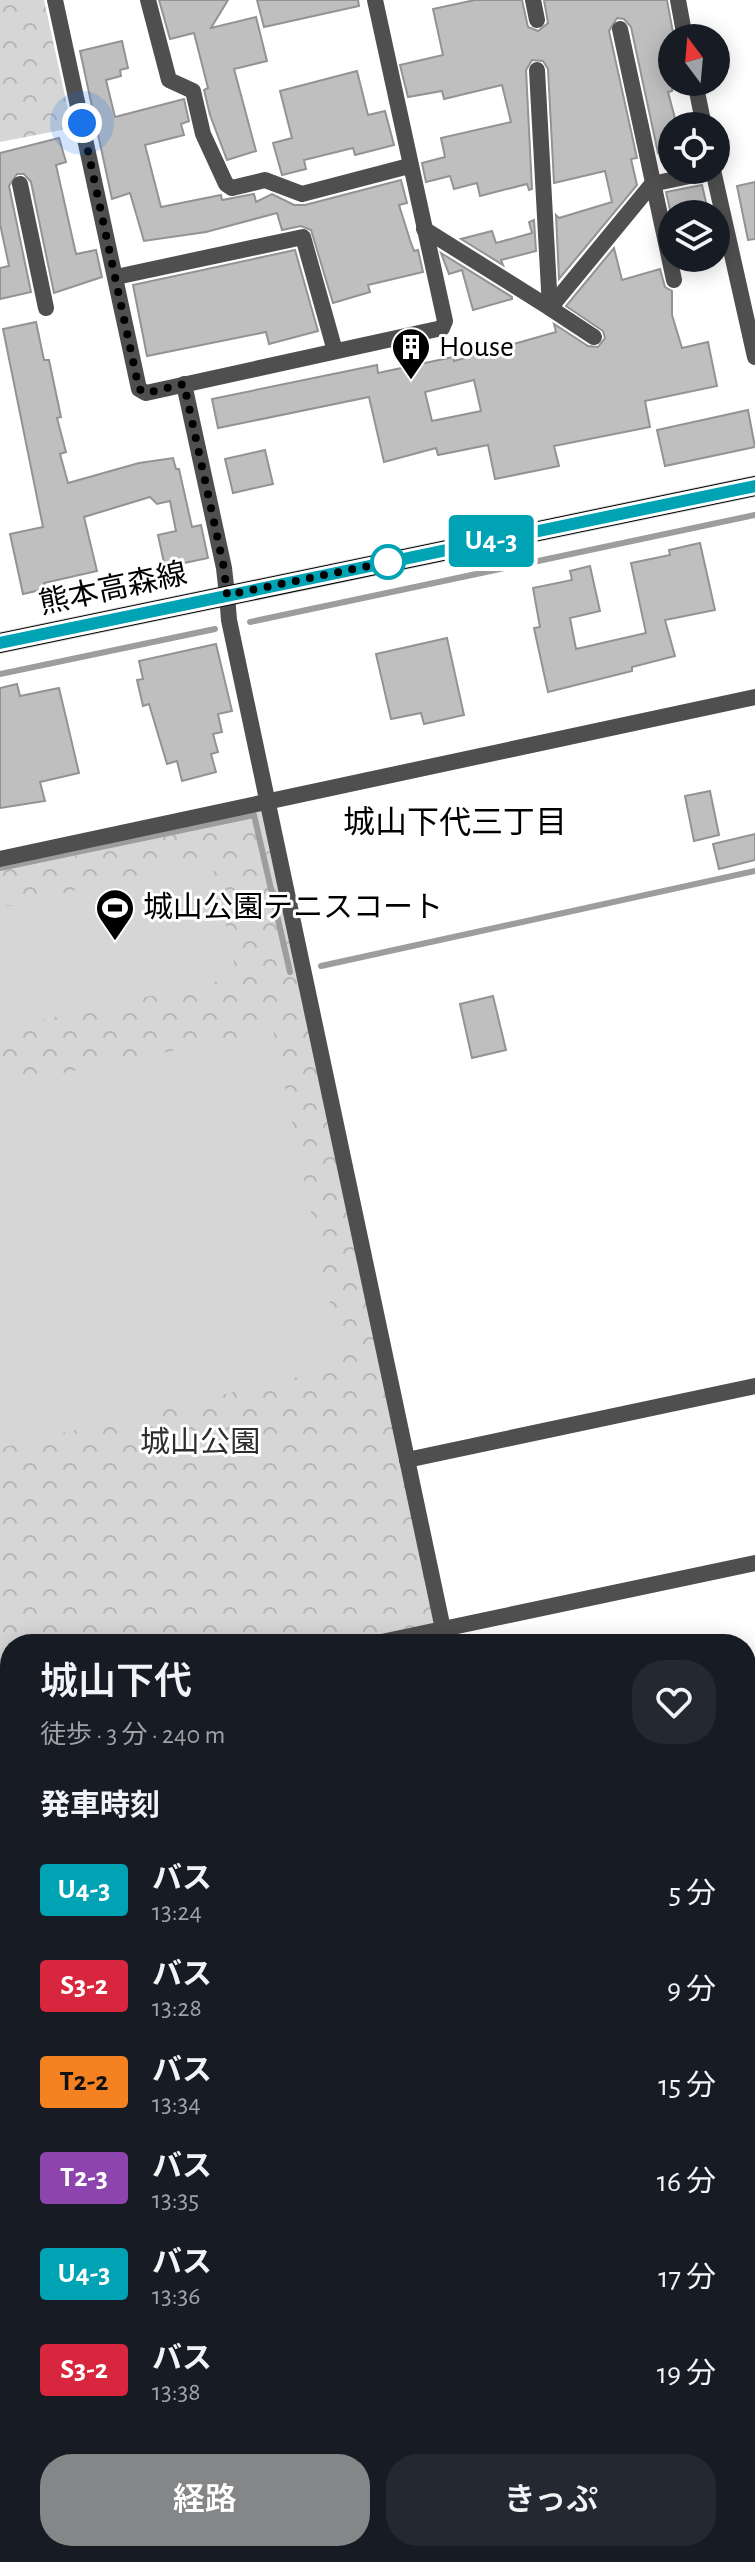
<!DOCTYPE html>
<html lang="ja">
<meta charset="utf-8">
<style>
body{margin:0;font-family:"Alegreya Sans","Noto Sans JP",sans-serif;background:#242831;color:#f1f3f6;height:100vh;display:flex;flex-direction:column;font-size:30px;white-space:nowrap}
*{box-sizing:border-box;margin:0}
p{font-size:26px;color:#9ea1a6}
.icon{flex:none;width:44px;height:44px;fill:none;stroke:currentColor;stroke-width:2;stroke-linecap:round;stroke-linejoin:round}
.map{position:relative;flex:1;overflow:hidden}
.drawer{position:absolute;left:0px;top:1634px;width:756px;height:928px;display:flex;flex-direction:column;background:#171b24;border-radius:32px 32px 0 0;box-shadow:0 4px 20px #0003}
.drawer>*{flex:none}
.badge{padding:0 16px;border-radius:6px;font-size:28px;line-height:52px}
.needle{width:52px;rotate:344deg}
.tools{position:absolute;left:658px;top:24px;display:grid;gap:16px}
.tools a{display:grid;place-items:center;width:72px;height:72px;border-radius:50%;background:#171b24;box-shadow:0 4px 20px #0003;font-size:40px}
.you{position:absolute;width:40px;height:40px;margin:-20px;border:6px solid #fff;border-radius:50%;background:#1a73e8;box-shadow:0 0 0 12px #1a73e833}
.map>.badge{position:absolute;translate:-50% -50%;box-shadow:0 0 0 4px #fff}
h2{padding:0 40px;font-size:30px;line-height:72px}
.round{display:grid;place-items:center;flex:none;width:84px;height:84px;border-radius:32px;background:#242831}
.head{display:flex;align-items:center;justify-content:space-between;height:136px;padding:0 40px}
h1{font-size:38px;font-weight:600;line-height:60px}
.action{display:flex;gap:16px;margin-top:auto;padding:16px 40px}
.action a{flex:1;height:92px;border-radius:32px;background:#858687;color:#fff;font-size:32px;font-weight:600;line-height:92px;text-align:center}
.action a+a{background:#242831;color:#f1f3f6}
ul{padding:0;list-style:none}
li{display:flex;align-items:center;gap:24px;height:96px;padding:0 40px}
li div{flex:1}
li b{display:block;font-size:30px}
li em{font-style:normal}
li .badge{min-width:88px;font-weight:700;text-align:center}
.map>svg:first-child{display:block}
.park{fill:url(#park-crowns)}
.pitch{fill:#d6d6d6}
.lines{fill:none;stroke-linecap:round;stroke-linejoin:round}
.stream{stroke:#9d9d9d;stroke-width:6}
.building{fill:#bfbfbf;stroke:#939393;stroke-width:2;fill-rule:evenodd}
.primary-casing{stroke:#dbdbdb;stroke-width:22}
.minor{stroke:#4f4f4f;stroke-width:16}
.tertiary{stroke:#4f4f4f;stroke-width:16}
.primary{stroke:#000;stroke-width:20}
.line-casing{stroke:#fff;stroke-width:18}
.line{stroke:#00a3b4;stroke-width:12}
.walk{stroke:#000;stroke-width:8;stroke-dasharray:0 14.4}
.stop-dot{fill:#fff;stroke:#00a3b4;stroke-width:4}
.labels{text-anchor:middle;dominant-baseline:central;stroke-width:6;stroke-linejoin:round;paint-order:stroke}
.poi-label{font-size:30px;fill:#000;stroke:#fff;text-anchor:start}
.street-label{font-size:30px;fill:#000;stroke:#fff}
.park-label{font-size:30px;fill:#2d2d2d;stroke:#fff}
.neighbourhood-label{font-size:32px;fill:#000;stroke:#fff}
</style>
<div class="map">
<svg width="755" height="2562" viewBox="0 0 755 2562">
<defs>
<pattern id="park-crowns" width="20" height="18" patternUnits="userSpaceOnUse" patternTransform="scale(2)"><rect width="20" height="18" fill="#d6d6d6"/><path d="M2 6a3 3 0 1 1 6 0M12 15a3 3 0 1 1 6 0" fill="none" stroke="#b6b6b6"/></pattern>
</defs>
<rect width="100%" height="100%" fill="#fff"/>
<g class="park">
<path d="M0,0H44L72,128L0,142Z"/>
<path d="M268,803L443,1629L372,1644H10V1721L0,1723V867Z"/>
</g>
<g class="pitch">
<path d="M211,858L237,977L0,1029V908Z"/>
<path d="M273,1030L343,1366L0,1448V1086Z"/>
</g>
<g class="lines">
<g class="stream">
<path d="M250,622L755,515"/>
<path d="M0,674L215,629"/>
<path d="M0,868L254,815L290,972"/>
<path d="M321,966L755,871"/>
<path d="M746,2227L755,2224"/>
<path d="M0,2412L10,2410"/>
</g>
</g>
<g class="building">
<path d="M159,0H228L211,28L256,17L267,61L234,69L256,151L227,160L210,115L204,90L208,88L194,33L170,39Z"/>
<path d="M257,0H358L359,6L264,27Z"/>
<path d="M475,0H522L528,27L538,31L548,23L544,0H667L674,38L672,91L668,92L677,126H672V150L658,153L631,27L624,19L617,18L609,31L637,158L631,159L637,185L559,279L556,215L559,218L612,202L605,171L554,183L548,69L543,61L532,60L526,70L532,189L529,190L527,184L480,196L477,183L454,189L450,176L426,182L422,163L445,157L441,138L511,122L502,85L444,99L442,91L408,97L400,65L443,55L433,9Z"/>
<path d="M122,41L128,68L120,70L121,76L106,80L115,117L184,99L189,121L181,124L184,135L145,145L161,207L221,195L222,200L254,194L256,202L272,194L294,205H305L401,180L407,203L399,205L410,240L414,251L418,250L423,272L368,285L370,292L333,303L311,230L301,226L282,230L277,213L206,232L144,241L130,193L112,199L80,51Z"/>
<path d="M357,71L368,115L385,111L394,145L355,155L353,148L304,160L306,169L282,175L273,143L292,138L280,91Z"/>
<path d="M59,138L66,162L56,165L76,254L96,250L102,277L54,293L31,182L24,174H17L9,186L31,292L0,299V268L9,266L0,224V153Z"/>
<path d="M755,182V239L748,240L737,186Z"/>
<path d="M702,185L708,211L671,214L666,192Z"/>
<path d="M534,220L536,251L501,260L503,265L461,239L492,231L496,243L532,233L529,222Z"/>
<path d="M614,248L622,280L660,269L665,287L672,291V315L682,348L708,342L717,386L645,401L650,427L554,446L559,466L495,479L488,445L438,455L436,448L384,462L369,397L218,428L212,399L377,365L378,373L453,357L454,361L556,332L554,324L588,346L598,347L605,338L603,331L566,306ZM474,380L481,411L432,421L425,392Z"/>
<path d="M295,250L318,331L269,344L266,332L147,356L133,285Z"/>
<path d="M441,253L512,297V299L473,310L462,270L449,274Z"/>
<path d="M36,322L44,360H49L61,417L57,418L66,452L60,454L68,483L139,463L173,458L176,469H179L192,527L201,525L208,558L165,567L158,535L176,531L170,501L157,504L150,497L84,517L97,571L44,583L45,589L23,594L10,534L43,527L3,329Z"/>
<path d="M748,410L755,447L665,466L657,430Z"/>
<path d="M265,450L273,484L233,493L225,459Z"/>
<path d="M700,543L715,610L665,620L675,656L632,667V671L548,692L534,628L540,627L533,588L572,580L570,571L590,566L600,611L570,618L576,649L646,633L631,563L670,555L669,550Z"/>
<path d="M447,638L464,715L424,724L421,713L391,719L376,654Z"/>
<path d="M216,644L232,711L218,714L222,732L213,734L218,752L211,754L216,772L182,781L177,761L167,764L149,704L143,706L137,680L143,679L139,661Z"/>
<path d="M17,684L20,696L59,688L79,773L40,782L45,801L0,808V688Z"/>
<path d="M710,791L719,835L694,841L685,796Z"/>
<path d="M755,834V860L719,869L713,844Z"/>
<path d="M493,996L506,1050L472,1058L460,1004Z"/>
</g>
<g class="lines">
<g class="primary-casing">
<path id="primary" d="M0,643L755,486"/>
</g>
<g class="minor">
<path d="M55,0L139,389L146,393L442,328L445,321L375,0"/>
<path d="M148,0L169,80L193,91L203,134L226,184L232,188L265,180L302,194L409,166"/>
<path d="M533,0L537,20"/>
<path d="M678,0L685,38"/>
<path d="M620,29L674,280"/>
<path d="M537,70L550,308L594,337"/>
<path d="M695,82L704,126"/>
<path d="M713,170L755,357"/>
<path d="M20,184L46,308"/>
<path d="M424,229L550,308L652,184L713,171"/>
<path d="M116,277L303,237L335,351"/>
<path d="M184,384L224,568L227,595"/>
<path d="M0,859L755,697"/>
<path d="M407,1460L755,1386"/>
<path d="M443,1629L755,1563"/>
<path d="M746,1912L755,1910"/>
<path d="M0,2068L10,2066"/>
<path d="M746,2245L755,2242"/>
<path d="M0,2430L10,2427"/>
<path d="M152,2552L154,2562"/>
<path d="M654,2552L657,2562"/>
</g>
<g class="tertiary">
<path d="M227,595L229,620L443,1629L372,1644"/>
<path d="M0,1723L10,1721"/>
</g>
<use href="#primary" class="primary"/>
</g>
<g class="lines">
<g class="line-casing">
<path id="line" d="M0,643L755,486"/>
</g>
<use href="#line" class="line"/>
<path class="walk" d="M82,123L139,389L146,393L184,384L224,568L227,595L388,562"/>
</g>
<defs>
<g id="building-pin" transform="scale(2)"><path d="M0 17L-7.5 6A9.5 9.5 0 1 1 7.5 6Z" fill="#000" stroke="#fff"/><path d="M-4-6H4V6H1V3H-1V6H-4ZM-2.5-4.3h1.7v1.8h-1.7ZM.8-4.3h1.7v1.8H.8ZM-2.5-1h1.7V.8h-1.7ZM.8-1h1.7V.8H.8Z" fill="#fff"/></g>
<g id="stadium-pin" transform="scale(2)"><path d="M0 17L-7.5 6A9.5 9.5 0 1 1 7.5 6Z" fill="#000" stroke="#fff"/><path d="M0-5a6.5 5 0 1 0 0 10a6.5 5 0 1 0 0-10ZM-3.5-1.8h7v3.6h-7Z" fill="#fff"/></g>
</defs>
<g fill-rule="evenodd">
<use href="#building-pin" x="411" y="347"/>
<use href="#stadium-pin" x="115" y="908"/>
</g>
<circle class="stop-dot" cx="388" cy="562" r="16"/>
<g class="labels">
<g class="poi-label">
<text x="439" y="347">House</text>
<text x="143" y="908">城山公園テニスコート</text>
</g>
<g class="street-label">
<text transform="translate(113 589) rotate(-12)">熊本高森線</text>
</g>
<g class="park-label">
<text x="200" y="1443">城山公園</text>
</g>
<g class="neighbourhood-label">
<text x="455" y="823">城山下代三丁目</text>
</g>
</g>
</svg>
<div class="tools">
<a><svg class="needle" viewBox="-14 -14 28 28"><path d="M0-13l5 13h-10z" fill="#e53935"/><path d="M0 13l5-13h-10z" fill="#9ea1a6"/></svg></a>
<a><svg class="icon" aria-label="locate" viewBox="0 0 24 24"><circle cx="12" cy="12" r="6"/><path d="M12 2v4M12 18v4M2 12h4M18 12h4"/></svg></a>
<a><svg class="icon" aria-label="layers" viewBox="0 0 24 24"><path d="M12 4l9 5-9 5-9-5zM3 14l9 5 9-5"/></svg></a>
</div>
<div class="you" style="left:82px;top:123px"></div>
<b class="badge" style="left:491px;top:541px;background:#00a3b4;color:#fff">U4-3</b>
<section class="drawer">
<div class="head"><div><h1>城山下代</h1><p>徒歩 · 3 分 · 240 m</p></div><a class="round"><svg class="icon" aria-label="heart" viewBox="0 0 24 24"><path d="M12 20l-8-8c-3-5 5-10 8-4 3-6 11-1 8 4z"/></svg></a></div>
<h2>発車時刻</h2>
<ul>
<li><span class="badge" style="background:#00a3b4;color:#fff">U4-3</span><div><b>バス</b><p>13:24</p></div><em>5 分</em></li>
<li><span class="badge" style="background:#d7263d;color:#fff">S3-2</span><div><b>バス</b><p>13:28</p></div><em>9 分</em></li>
<li><span class="badge" style="background:#f58220;color:#111">T2-2</span><div><b>バス</b><p>13:34</p></div><em>15 分</em></li>
<li><span class="badge" style="background:#8e44ad;color:#fff">T2-3</span><div><b>バス</b><p>13:35</p></div><em>16 分</em></li>
<li><span class="badge" style="background:#00a3b4;color:#fff">U4-3</span><div><b>バス</b><p>13:36</p></div><em>17 分</em></li>
<li><span class="badge" style="background:#d7263d;color:#fff">S3-2</span><div><b>バス</b><p>13:38</p></div><em>19 分</em></li>
</ul>
<div class="action"><a>経路</a><a>きっぷ</a></div>
</section>
</div>
